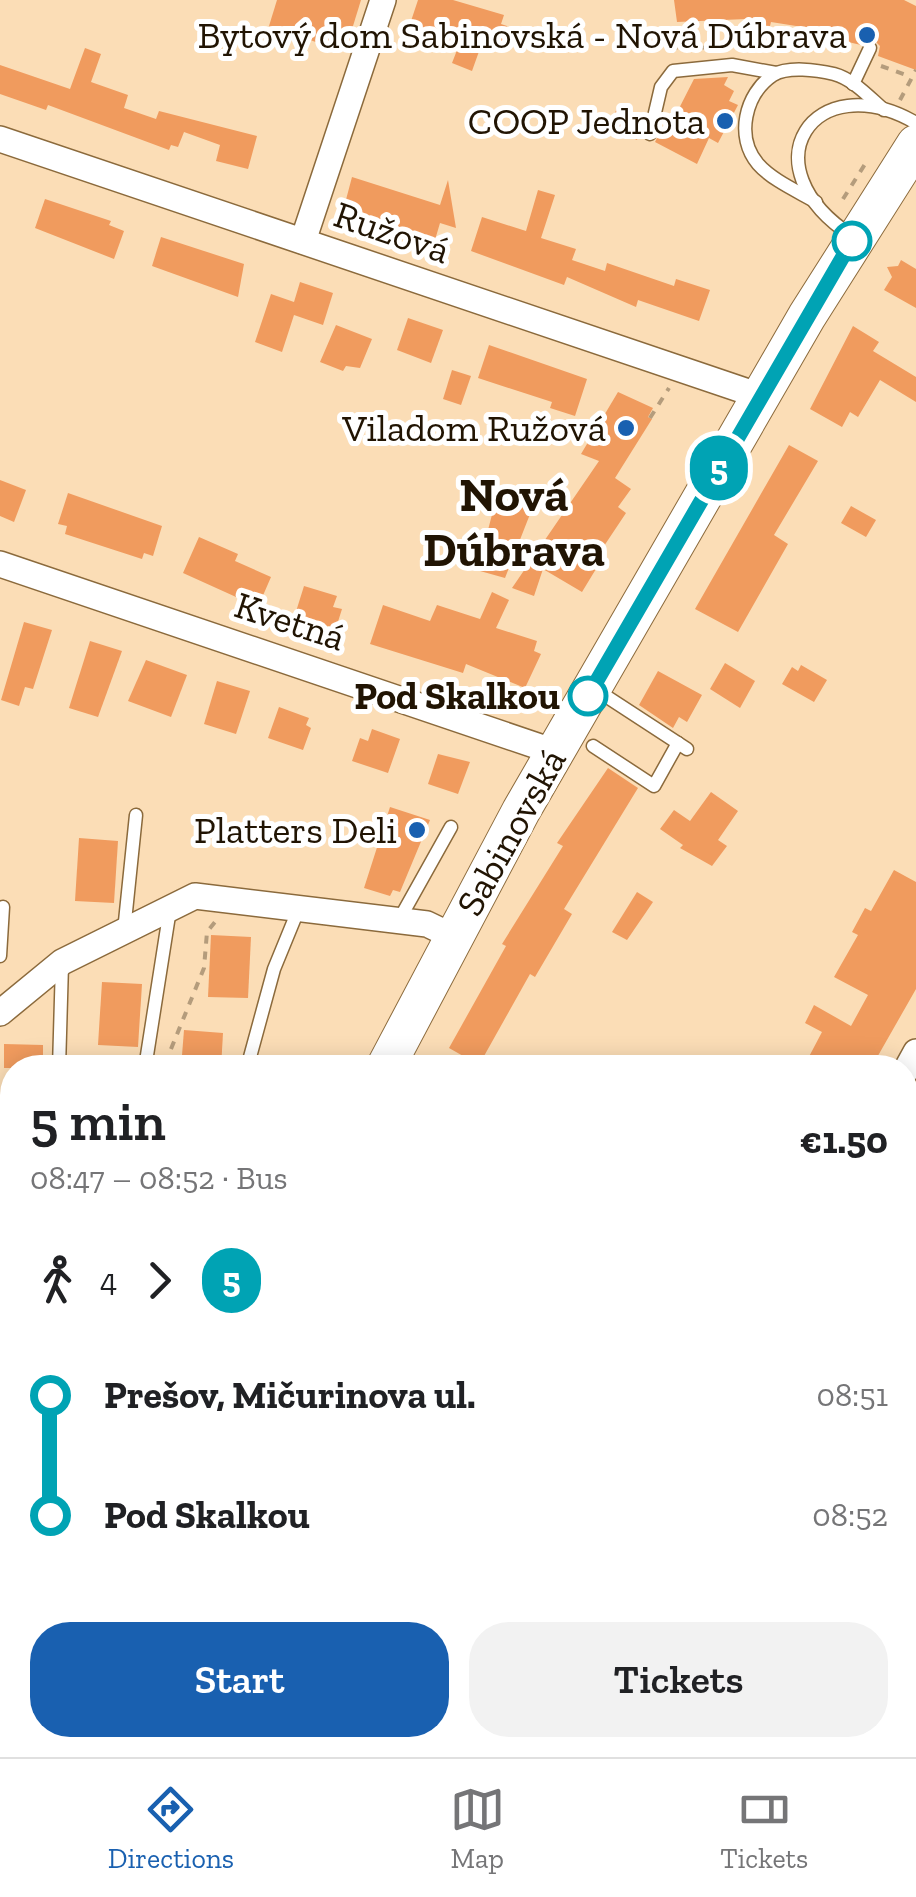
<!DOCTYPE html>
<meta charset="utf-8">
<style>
body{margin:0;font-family:"Zilla Slab",serif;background:#f2f2f2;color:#202124;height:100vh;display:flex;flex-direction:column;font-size:38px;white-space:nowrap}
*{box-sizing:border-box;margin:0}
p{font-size:32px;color:#757577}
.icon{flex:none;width:55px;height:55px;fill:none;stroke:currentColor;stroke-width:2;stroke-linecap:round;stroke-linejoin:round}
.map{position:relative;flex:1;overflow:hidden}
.side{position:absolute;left:0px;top:1055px;width:918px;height:702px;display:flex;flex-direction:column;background:#fff;border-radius:40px 40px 0 0;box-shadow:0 5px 25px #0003}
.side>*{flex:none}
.badge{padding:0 20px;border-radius:32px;font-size:35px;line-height:65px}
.map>.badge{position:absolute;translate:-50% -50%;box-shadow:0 0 0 5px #fff}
.legs{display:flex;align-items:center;gap:15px;height:110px;padding:0 30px;font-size:32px}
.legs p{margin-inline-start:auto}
.overview{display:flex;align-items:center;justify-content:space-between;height:170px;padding:0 30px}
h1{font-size:55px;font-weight:600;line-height:75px}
.cta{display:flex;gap:20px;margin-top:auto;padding:20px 30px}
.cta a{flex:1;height:115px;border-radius:40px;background:#1960b0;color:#fff;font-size:40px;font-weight:600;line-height:115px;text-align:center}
.cta a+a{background:#f2f2f2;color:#202124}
ul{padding:0 30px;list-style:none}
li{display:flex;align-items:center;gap:35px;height:120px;font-size:38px}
li i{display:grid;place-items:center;width:15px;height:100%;margin:0 12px;background:currentColor}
li i::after{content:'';width:25px;height:25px;margin:-12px;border:8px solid;border-radius:50%;background:#fff}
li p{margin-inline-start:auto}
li:first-child i{background:linear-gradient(#0000 50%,currentColor 0)}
li:last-child i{background:linear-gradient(currentColor 50%,#0000 0)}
.menu{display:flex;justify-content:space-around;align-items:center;height:140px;border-top:2px solid #e0e0e0;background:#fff;font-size:28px;color:#757577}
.menu a{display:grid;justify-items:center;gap:5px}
.menu .active{color:#1960b0}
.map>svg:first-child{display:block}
.green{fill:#f0c283}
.building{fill:#f09b5e}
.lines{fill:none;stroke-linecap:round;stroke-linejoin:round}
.lane-casing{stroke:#8b6a3c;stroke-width:15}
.street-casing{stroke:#8b6a3c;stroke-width:28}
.primary-casing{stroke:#8b6a3c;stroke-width:40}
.path{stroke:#b49c7c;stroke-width:4;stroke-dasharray:8 8;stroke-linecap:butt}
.lane{stroke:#fff;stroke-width:12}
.street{stroke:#fff;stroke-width:25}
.primary{stroke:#fff;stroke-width:38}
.rail{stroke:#8d775b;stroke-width:6;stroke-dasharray:18 18;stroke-linecap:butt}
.line-1-casing{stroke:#fff;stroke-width:22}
.line-1{stroke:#00a3b4;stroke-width:15}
.poi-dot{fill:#1960b0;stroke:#fff;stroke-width:4}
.stop-1-dot{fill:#fff;stroke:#00a3b4;stroke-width:5}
.labels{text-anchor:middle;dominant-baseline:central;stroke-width:10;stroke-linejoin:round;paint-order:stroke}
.poi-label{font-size:38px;fill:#211403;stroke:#fff;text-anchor:end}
.street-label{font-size:38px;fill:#211403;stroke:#fff}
.stop-label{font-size:38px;font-weight:bold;fill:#211403;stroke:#fff;text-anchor:end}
.district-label{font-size:48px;font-weight:bold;fill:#211403;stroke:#fff}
</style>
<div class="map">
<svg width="916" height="1757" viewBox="0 0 916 1757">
<rect width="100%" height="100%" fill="#fbddb6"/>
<g class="green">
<path d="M0,1271L12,1279V1555L0,1568Z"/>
<path d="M464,1745H666L719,1757H445Z"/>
</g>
<g class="building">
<path d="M277,0H361L345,52L269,26Z"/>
<path d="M418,0H453L504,15L501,24L507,26L500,50L482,43L472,71L452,63L459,45L409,27Z"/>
<path d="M674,0H904L916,6V70L878,56L880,46L873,39L861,45L814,34L815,29L771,22L770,26L745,24L746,19L677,22Z"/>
<path d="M85,48L101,54L91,82L128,95L124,108L156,119L159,111L257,136L248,169L216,161L220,145L184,132L178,147L171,145L169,150L48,105L46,110L0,94V65L70,89Z"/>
<path d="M728,77L724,85L734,91L729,101L738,105L718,143L709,138L697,164L655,142L662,128L668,130L694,79Z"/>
<path d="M617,108L643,119L637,140L609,127Z"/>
<path d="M352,177L440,205L448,180L456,228L440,223L435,240L423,236L422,242L402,236L404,230L343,211Z"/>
<path d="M538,190L555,195L541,238L576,249L572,260L605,271L607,263L674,286L676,279L710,290L699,321L638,300L636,307L567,277L564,285L471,251L482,217L526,231Z"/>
<path d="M45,199L111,221L109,225L124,231L114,259L35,228Z"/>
<path d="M161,237L244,264L238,297L152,266Z"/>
<path d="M901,260L916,269V308L884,290L892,277L887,267L898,266Z"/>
<path d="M300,282L333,293L323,325L294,315L282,352L255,342L271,294L294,302Z"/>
<path d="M408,318L443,330L431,363L397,350Z"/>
<path d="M336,325L372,339L360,368L346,366L343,371L320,362Z"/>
<path d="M853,326L879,342L873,351L916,377V402L880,380L858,417L850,412L842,427L810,409Z"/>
<path d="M489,345L587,379L575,416L550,408L552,402L478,378Z"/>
<path d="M452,370L471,376L461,405L443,399Z"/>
<path d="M618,392L653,408L648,417L652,419L615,478L631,489L618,507L626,513L594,561L599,564L582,592L543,569L534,596L512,588L599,461L581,454Z"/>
<path d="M789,445L818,461L774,535L788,544L738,632L695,609Z"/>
<path d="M0,480L26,490L14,522L0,516Z"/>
<path d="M68,493L162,526L153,556L144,553L142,559L65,534L67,526L58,524Z"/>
<path d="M510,495L534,504L505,578L480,571L493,532L488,530L494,507L506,511Z"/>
<path d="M851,506L876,520L866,537L841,523Z"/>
<path d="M199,537L238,554L235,561L271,577L258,607L183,573Z"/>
<path d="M304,586L337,596L333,607L342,609L336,628L294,618Z"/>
<path d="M492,592L509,600L496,628L537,641L534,651L541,654L525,688L466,664L463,673L370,644L383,605L430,621L437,605L480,619Z"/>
<path d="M24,622L52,630L33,689L25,687L19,706L1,700Z"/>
<path d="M90,641L122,651L98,717L69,708Z"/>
<path d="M146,660L187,675L171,717L128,701Z"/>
<path d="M725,663L755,681L740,708L710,689Z"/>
<path d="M801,665L827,680L814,702L782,684L792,667L798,671Z"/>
<path d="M658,671L702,695L687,722L679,717L673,728L639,705Z"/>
<path d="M217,681L250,691L236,734L204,724Z"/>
<path d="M279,707L309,718L306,725L311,728L303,750L268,738Z"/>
<path d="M372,729L400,739L388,773L352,761L360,738L368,741Z"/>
<path d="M438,754L470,762L458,794L428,784Z"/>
<path d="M608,768L638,788L564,909L572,914L535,977L530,974L479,1065L449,1048L506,946L502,944L563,846L557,843Z"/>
<path d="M711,792L738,811L718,840L727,846L712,866L680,848L683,845L660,829L674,810L690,821Z"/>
<path d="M390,807L430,820L400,892L393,890L390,896L364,888Z"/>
<path d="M79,838L118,841L114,903L75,901Z"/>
<path d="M894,870L916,882V989L871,1068H803L822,1032L805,1023L814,1005L851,1026L868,995L834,977L858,935L852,932L865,908L871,911Z"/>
<path d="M637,892L653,902L627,940L612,932Z"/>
<path d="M211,935L251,937L248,998L208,997Z"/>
<path d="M102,982L142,984L138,1047L98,1045Z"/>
<path d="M184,1030L223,1033L221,1068H181Z"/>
<path d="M4,1044L43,1045V1068H4Z"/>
</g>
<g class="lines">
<g class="lane-casing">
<g id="lane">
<path d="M853,84L870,48"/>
<path d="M650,134L661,87L673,71L732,65L776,73"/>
<path d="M816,202C797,191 772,180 758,164C735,137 745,94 773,75C788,66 817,70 834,74C853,79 869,97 884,110"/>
<path d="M852,236C745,166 814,64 916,123"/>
<path d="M595,689L687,749"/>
<path d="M593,746L654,786L678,743"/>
<path d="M399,920L451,827"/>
<path d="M124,931L136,815"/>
<path d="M0,956L3,907"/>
<path d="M59,1068L62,964"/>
<path d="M145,1068L170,909"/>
<path d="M247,1068L274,969L299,908"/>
<path d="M0,1235L12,1237"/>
<path d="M709,1745L769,1757"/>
</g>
</g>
<g class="street-casing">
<g id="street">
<path d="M0,139L760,396"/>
<path d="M303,241L383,0"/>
<path d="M0,564L555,752"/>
<path d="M0,1013L62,962L195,896L427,924L452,936"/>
<path d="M905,1072L916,1052"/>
</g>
</g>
<g class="primary-casing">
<g id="primary">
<path d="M385,1068L521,811L807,316L916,144"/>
<path d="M0,1616L12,1604"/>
</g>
</g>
<g class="path">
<path d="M634,24L643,43C680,51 722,50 758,36L761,30L853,45"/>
<path d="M690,47L691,21"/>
<path d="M881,66L909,76"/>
<path d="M900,100L916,70"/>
<path d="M843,199L867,161"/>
<path d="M650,418L669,388"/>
<path d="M171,1049L204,968L207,932L215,922"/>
<path d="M665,1757L695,1749"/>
</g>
<use href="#lane" class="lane"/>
<use href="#street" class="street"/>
<use href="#primary" class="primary"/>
<g class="rail">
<path d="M905,1463L916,1457"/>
<path d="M418,1757L437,1745"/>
</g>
</g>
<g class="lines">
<g class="line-1-casing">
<path id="line-1" d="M588,696L852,241"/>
</g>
<use href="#line-1" class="line-1"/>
</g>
<g class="poi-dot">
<circle cx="867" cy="35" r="10"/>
<circle cx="725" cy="121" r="10"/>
<circle cx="626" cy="428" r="10"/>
<circle cx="417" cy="830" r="10"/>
</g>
<g class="stop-1-dot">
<circle cx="852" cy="241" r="18"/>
<circle cx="588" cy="696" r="18"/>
</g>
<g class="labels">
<g class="poi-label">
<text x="847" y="35">Bytový dom Sabinovská - Nová Dúbrava</text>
<text x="705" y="121">COOP Jednota</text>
<text x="606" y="428">Viladom Ružová</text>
<text x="397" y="830">Platters Deli</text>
</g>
<g class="street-label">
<text transform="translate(392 232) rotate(19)">Ružová</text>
<text transform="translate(290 621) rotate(18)">Kvetná</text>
<text transform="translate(511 832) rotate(-61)">Sabinovská</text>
</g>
<g class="stop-label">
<text x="560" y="696">Pod Skalkou</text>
</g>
<g class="district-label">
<text x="514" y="494">Nová<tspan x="514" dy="55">Dúbrava</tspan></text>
</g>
</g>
</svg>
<b class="badge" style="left:719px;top:468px;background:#00a3b4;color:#fff">5</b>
<section class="side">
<div class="overview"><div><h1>5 min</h1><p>08:47 – 08:52 · Bus</p></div><b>€1.50</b></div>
<div class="legs"><svg class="icon" aria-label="walk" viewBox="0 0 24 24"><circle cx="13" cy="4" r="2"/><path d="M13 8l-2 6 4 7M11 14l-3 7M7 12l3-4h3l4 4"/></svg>4<svg class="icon" aria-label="forward" viewBox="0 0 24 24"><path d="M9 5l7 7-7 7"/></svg><b class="badge" style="background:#00a3b4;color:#fff">5</b></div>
<ul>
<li><i style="color:#00a3b4"></i><b>Prešov, Mičurinova ul.</b><p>08:51</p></li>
<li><i style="color:#00a3b4"></i><b>Pod Skalkou</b><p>08:52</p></li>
</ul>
<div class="cta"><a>Start</a><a>Tickets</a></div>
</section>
</div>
<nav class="menu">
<a class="active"><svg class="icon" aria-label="directions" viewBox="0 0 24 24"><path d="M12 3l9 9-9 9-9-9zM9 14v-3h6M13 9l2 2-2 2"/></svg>Directions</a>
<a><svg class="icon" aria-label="map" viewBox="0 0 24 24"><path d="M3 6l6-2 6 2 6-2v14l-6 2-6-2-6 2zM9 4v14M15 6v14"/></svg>Map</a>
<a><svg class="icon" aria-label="tickets" viewBox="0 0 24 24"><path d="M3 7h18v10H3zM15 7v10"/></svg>Tickets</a>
</nav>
